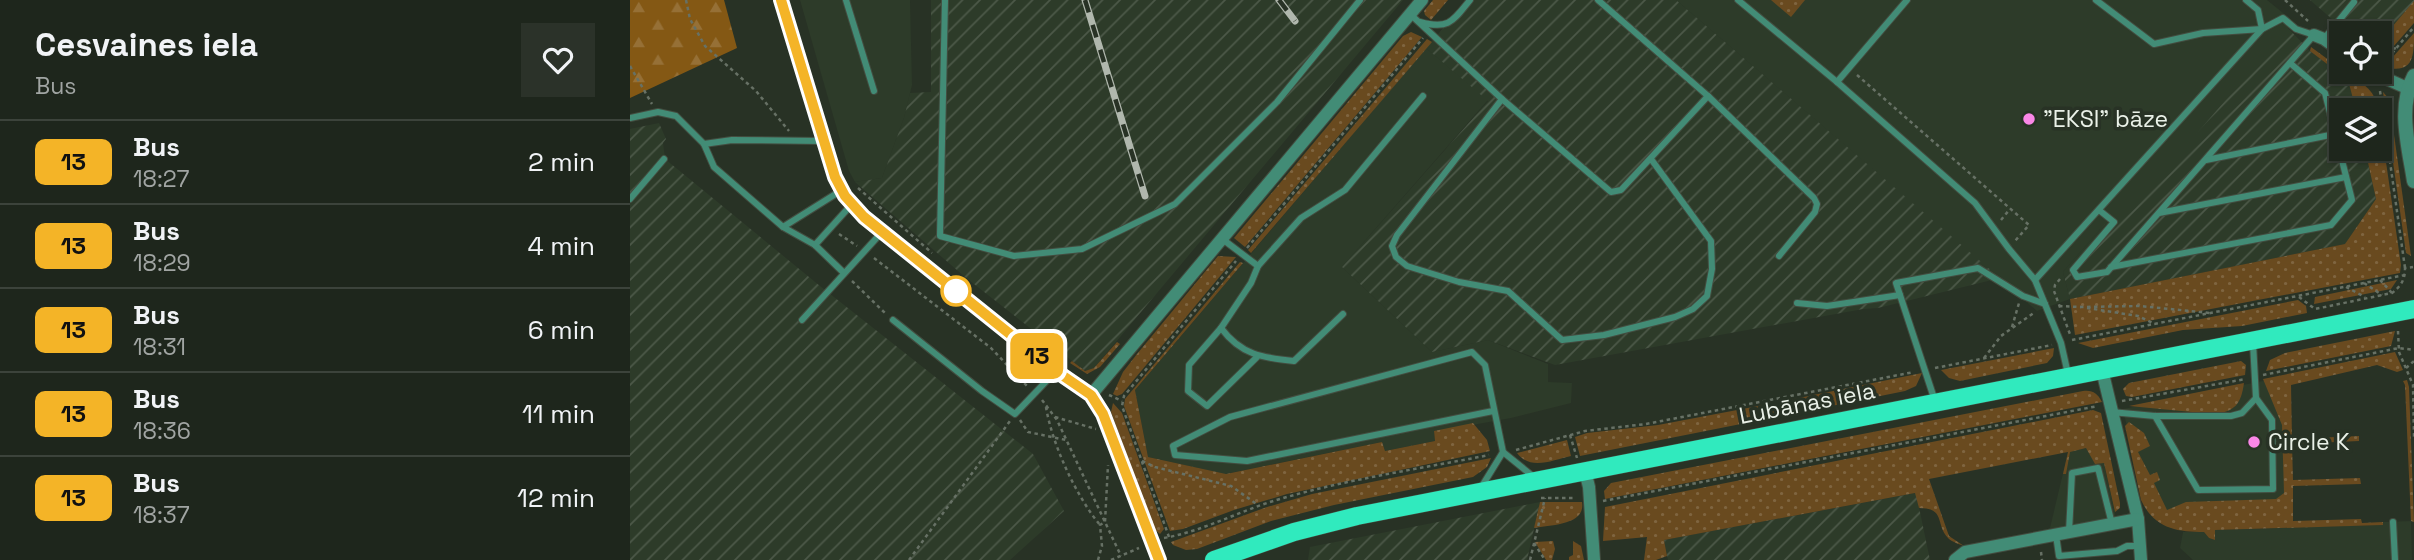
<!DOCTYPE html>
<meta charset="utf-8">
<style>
body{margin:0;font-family:"Space Grotesk",sans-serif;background:#2b3229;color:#f1f3f6;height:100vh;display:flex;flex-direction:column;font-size:26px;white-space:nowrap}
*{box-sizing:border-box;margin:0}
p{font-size:23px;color:#a1a5a3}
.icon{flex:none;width:38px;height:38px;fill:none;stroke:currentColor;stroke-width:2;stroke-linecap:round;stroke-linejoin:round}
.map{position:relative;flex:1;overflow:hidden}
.sheet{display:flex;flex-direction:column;background:#1e261c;width:630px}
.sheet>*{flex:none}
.badge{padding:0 14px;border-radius:10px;font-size:24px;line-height:46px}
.controls{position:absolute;left:1699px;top:21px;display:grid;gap:14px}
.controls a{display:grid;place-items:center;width:63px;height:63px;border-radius:0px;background:#1e261c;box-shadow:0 2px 5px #0004,0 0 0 2px #3c433b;font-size:35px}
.map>.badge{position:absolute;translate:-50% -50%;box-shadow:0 0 0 4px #fff}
.round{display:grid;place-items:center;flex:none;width:74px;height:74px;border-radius:0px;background:#2b3229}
.summary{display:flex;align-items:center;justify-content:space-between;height:119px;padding:0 35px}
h1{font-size:33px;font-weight:700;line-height:52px}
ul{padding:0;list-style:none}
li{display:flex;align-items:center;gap:21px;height:84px;padding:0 35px;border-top:2px solid #3c433b}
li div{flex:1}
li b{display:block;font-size:26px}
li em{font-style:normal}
li .badge{min-width:77px;font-weight:700;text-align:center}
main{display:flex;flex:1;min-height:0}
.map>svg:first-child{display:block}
.built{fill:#2d3b29}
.industrial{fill:url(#industrial-furrows)}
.grass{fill:url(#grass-dots)}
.forest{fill:url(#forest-firs)}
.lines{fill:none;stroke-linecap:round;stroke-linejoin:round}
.service-casing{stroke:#434d40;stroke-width:8}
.minor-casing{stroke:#434d40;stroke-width:14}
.tertiary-casing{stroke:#434d40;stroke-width:16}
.primary-casing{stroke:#434d40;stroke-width:19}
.path{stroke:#677165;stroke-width:2.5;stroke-dasharray:3.5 3.5;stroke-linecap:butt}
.service{stroke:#428c76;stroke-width:6}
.minor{stroke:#428c76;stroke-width:12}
.tertiary{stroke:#428c76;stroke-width:14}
.primary{stroke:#30eabe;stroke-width:18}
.rail-casing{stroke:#b0b7ad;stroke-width:7}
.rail{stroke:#283225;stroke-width:4.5;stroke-dasharray:13;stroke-linecap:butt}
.line-casing{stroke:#fff;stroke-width:16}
.line{stroke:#f4b427;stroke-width:10}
.poi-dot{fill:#fa87e7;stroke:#283225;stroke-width:2.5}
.stop-dot{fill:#fff;stroke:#f4b427;stroke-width:3.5}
.labels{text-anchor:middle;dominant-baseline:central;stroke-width:7;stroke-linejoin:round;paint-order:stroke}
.poi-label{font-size:23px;fill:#eaf1e8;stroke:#283225;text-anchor:start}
.street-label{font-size:23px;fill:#eaf1e8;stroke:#283225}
</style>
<main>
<section class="sheet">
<div class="summary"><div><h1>Cesvaines iela</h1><p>Bus</p></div><a class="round"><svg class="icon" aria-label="heart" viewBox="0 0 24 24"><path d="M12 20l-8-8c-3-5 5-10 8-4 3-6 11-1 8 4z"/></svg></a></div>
<ul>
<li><span class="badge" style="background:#f4b427;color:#111">13</span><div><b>Bus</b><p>18:27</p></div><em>2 min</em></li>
<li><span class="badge" style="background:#f4b427;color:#111">13</span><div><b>Bus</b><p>18:29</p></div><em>4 min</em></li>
<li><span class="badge" style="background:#f4b427;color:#111">13</span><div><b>Bus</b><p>18:31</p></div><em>6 min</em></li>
<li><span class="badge" style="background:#f4b427;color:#111">13</span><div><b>Bus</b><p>18:36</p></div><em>11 min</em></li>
<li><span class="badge" style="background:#f4b427;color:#111">13</span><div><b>Bus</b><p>18:37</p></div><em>12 min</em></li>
</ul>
</section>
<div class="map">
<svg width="1784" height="560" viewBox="0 0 1784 560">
<defs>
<pattern id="industrial-furrows" width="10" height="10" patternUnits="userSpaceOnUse" patternTransform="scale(1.75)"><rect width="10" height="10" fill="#2d3b29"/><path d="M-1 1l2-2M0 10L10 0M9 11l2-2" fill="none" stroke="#4c5848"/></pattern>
<pattern id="grass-dots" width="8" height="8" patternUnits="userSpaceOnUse" patternTransform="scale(1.75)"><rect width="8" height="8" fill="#694a1f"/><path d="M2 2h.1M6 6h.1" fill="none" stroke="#7f6540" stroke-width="1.8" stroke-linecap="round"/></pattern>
<pattern id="forest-firs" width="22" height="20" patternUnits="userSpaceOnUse" patternTransform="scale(1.75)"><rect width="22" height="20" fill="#845814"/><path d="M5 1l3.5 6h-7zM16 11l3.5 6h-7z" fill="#967036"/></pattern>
</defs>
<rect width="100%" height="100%" fill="#283225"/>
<g class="built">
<path d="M170,0H280L282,85L274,118L252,178L225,182L219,171Z"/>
<path d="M1046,0H1637L1664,22L1483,231L1475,224L1433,272L1440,299L1407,311Z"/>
<path d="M796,48L858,100L712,267L802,352L858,340L918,364V382L942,383L941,403L881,418L804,432L805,441L755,451L752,442L595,474L518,457L505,390Z"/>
<path d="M1638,380L1657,423L1660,496L1639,512L1530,517L1508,476L1493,409Z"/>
<path d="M1456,448L1474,463L1486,518L1423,532L1424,528H1420L1438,452Z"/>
<path d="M1781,521L1782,560H1563L1550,548L1553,532H1574L1579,538L1585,540V530L1752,525L1753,522Z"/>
</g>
<g class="industrial">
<path d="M301,0H773L464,368L455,371L335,277L225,182L252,178L274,118L280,93L301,92Z"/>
<path d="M838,0H1046L1370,278L1248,308L1233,309L925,365L858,340L802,352L712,267L858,101L796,48Z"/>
<path d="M1680,0H1784V2L1750,41V33H1718Z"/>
<path d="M1658,28L1680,51L1718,80L1726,110H1712V149H1735L1746,199L1715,244L1440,299L1433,272L1475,224L1483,230Z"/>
<path d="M29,123L36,139L33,143L35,159L190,286L403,454L434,511L380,560H0V129Z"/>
<path d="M1286,493L1300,560H1038L1034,540Z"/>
<path d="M910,502L897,560H678L680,547Z"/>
</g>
<g class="grass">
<path d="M803,0H818L801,20L795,15L794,11Z"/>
<path d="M1141,0H1175L1161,17Z"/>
<path d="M1784,1V23L1750,62V41Z"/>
<path d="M781,32L792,37L615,247L604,238L773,36Z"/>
<path d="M1784,33C1784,55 1784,75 1754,67Z"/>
<path d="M797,39L802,42L621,253L618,250Z"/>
<path d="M1681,47L1711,69L1712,72H1715C1732,84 1745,88 1748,110H1726L1718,80L1680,51Z"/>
<path d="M1753,92L1759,99L1760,106L1781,256L1776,253Z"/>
<path d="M1750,121L1771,265L1770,273L1445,335L1440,299L1715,244L1746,199L1735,149H1750Z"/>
<path d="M588,256L606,257L492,394L487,396L483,394L493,372L507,354Z"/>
<path d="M610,262L613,263L505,390L518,457L596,474L752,442L755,451L805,441L804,431L843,423L857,440L860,451L657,494L604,510L553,529L540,531L494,406L495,399Z"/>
<path d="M1767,280L1761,289L1684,304L1685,297Z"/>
<path d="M1668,300L1676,306L1677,313L1612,326L1553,330L1463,348L1448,343Z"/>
<path d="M1765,331L1761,346L1636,371L1640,360L1655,353Z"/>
<path d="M487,342L490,344L470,367L457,374L440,363L442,361L455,371L464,368Z"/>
<path d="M1424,348L1423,356L1417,363L1330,381L1319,378L1311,370Z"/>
<path d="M1765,352L1773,370L1767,372L1747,365L1661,385L1662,439L1729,436V441L1662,444L1663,480L1730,478L1731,484L1663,486V521L1731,519L1732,523L1753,522V525L1585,530V540L1579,538L1574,532C1546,532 1524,528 1511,500L1495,426L1499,422L1514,433L1520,446L1508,452L1520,475L1527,472L1530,480L1524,483L1537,510L1556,502L1646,499L1654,493L1652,425L1633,379Z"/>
<path d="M1611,361L1616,365L1615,375L1502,397L1496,396L1493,389L1499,383Z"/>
<path d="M1292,373L1286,386L1275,391L1152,416L1149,402Z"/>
<path d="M1777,380L1779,387L1784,522L1781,521L1775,385L1773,381Z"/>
<path d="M1614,383C1611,404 1605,412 1583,414L1499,406Z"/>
<path d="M1453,391C1463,390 1467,393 1472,402L975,499L974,491L981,483Z"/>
<path d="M483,403L492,413L534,529L530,534L524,529L481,412Z"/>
<path d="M1144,403L1146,417L950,456L945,437L957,433L1028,425Z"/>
<path d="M1463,410L1471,413L1490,503V508L1485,512L1474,463L1465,464L1456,448L1440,452L1436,474H1433L1438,452L1299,479L1319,536L1334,546C1329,544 1322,542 1318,538C1305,524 1316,508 1289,508L1285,493L1034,540L1037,556L1026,560H1014L1017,537L973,541L975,507Z"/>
<path d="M937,440L941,456C923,460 900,471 887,453Z"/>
<path d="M861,458L857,467L843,477L704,505L641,521L567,549L556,550L543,545L541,542L637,507L682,494Z"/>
<path d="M910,502H952C956,525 921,525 904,528Z"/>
<path d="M923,541L925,549L922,560H916L905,542Z"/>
<path d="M943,541L951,546L954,560H939V557L943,555Z"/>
</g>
<path class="forest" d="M0,0H94L107,48L0,98Z"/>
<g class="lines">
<g class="service-casing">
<g id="service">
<path d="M216,0L244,91"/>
<path d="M315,0L310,236L384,256L452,249L545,204L647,102L730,0"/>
<path d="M968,0L1078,96"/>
<path d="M1108,0L1207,82L1345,203L1379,249L1405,280L1431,343L1438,374"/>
<path d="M1466,0L1524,44L1573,33L1632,29L1653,18L1666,29L1684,35L1477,272L1447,277L1443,270L1484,222L1469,210"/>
<path d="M780,14L872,99"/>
<path d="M790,22C819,30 823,21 840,0"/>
<path d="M1694,39L1724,2"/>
<path d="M1207,82L1277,0"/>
<path d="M0,118L28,112L46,116L74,144L84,167L153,227L212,190"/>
<path d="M74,144L102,140L193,141"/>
<path d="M1021,159L1081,241L1082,269L1077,296L1063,309L1045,317L974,335L932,340L878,291L829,282L777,266L766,257L762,246L767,235L872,99L981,192L991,190L1078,96L1184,198L1187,204L1185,212L1149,256"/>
<path d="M1576,160L1705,134"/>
<path d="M0,199L34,159"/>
<path d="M1529,213L1716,177"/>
<path d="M153,227L185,245L214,273"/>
<path d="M591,238L628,266L621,283L591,328L559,365L558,391L577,406L627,357"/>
<path d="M185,245L222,204"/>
<path d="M628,266L671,218L715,190L793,96"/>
<path d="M1481,267L1701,225L1722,200L1695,93L1660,63"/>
<path d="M1405,280L1632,29L1628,10L1616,0"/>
<path d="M1167,303L1197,306L1270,295"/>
<path d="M172,320L252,232"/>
<path d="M263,320L352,391L385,414L426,371"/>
<path d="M591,328C611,355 633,358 664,361L713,314"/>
<path d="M1305,401L1266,283L1348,268L1393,296L1415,304"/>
<path d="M863,411L617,461L545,455L543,446L600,417L842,352L855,365L873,452L905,478"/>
<path d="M1481,412L1525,416H1601L1612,413L1626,398"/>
<path d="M1525,416L1568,490L1643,489L1642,420L1626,398L1623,343"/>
<path d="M852,486L873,452"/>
<path d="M1763,522L1765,560"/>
<path d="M1439,532L1442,473L1468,468L1482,524"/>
<path d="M1426,535L1429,556L1487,551L1497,546H1511"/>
</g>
</g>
<g class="minor-casing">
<g id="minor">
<path d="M151,0L205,177L215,196L234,217L426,371L461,395L473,413L529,560"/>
<path d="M1684,35L1694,39L1712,52"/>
<path d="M1741,72L1777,88"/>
<path d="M1472,370L1508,519L1511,560"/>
<path d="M461,395L792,0"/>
<path d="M955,471L959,487L964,560"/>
<path d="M1325,560L1335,552L1508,519"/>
</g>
</g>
<g class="tertiary-casing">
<path id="tertiary" d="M1784,76C1767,107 1779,148 1784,181"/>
</g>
<g class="primary-casing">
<path id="primary" d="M584,560L664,532L727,516L1784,309"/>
</g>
<g class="path">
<path d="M56,0L60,19L75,46L126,91L159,131"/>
<path d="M1655,0L1678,21"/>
<path d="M1750,53L1766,48"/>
<path d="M1753,64L1784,27"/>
<path d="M0,66L22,104"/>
<path d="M1227,75L1399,225L1385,241"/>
<path d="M1750,91L1775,268"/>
<path d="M228,188L302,253"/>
<path d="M1371,220L1380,209"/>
<path d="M209,234L227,246"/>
<path d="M617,248L793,38"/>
<path d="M244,258L361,348L397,386"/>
<path d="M1430,279L1425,285L1424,291L1441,337"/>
<path d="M1750,280L1762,293"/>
<path d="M222,281L255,313"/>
<path d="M1734,283L1752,295"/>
<path d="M1716,287L1735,297"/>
<path d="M1669,297L1685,309L1762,293C1771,286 1775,280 1775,268L1783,267"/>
<path d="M1429,306L1451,307"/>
<path d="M1450,307L1510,306L1580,313"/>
<path d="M1457,308L1508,316L1525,324"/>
<path d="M1382,327L1389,303"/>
<path d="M1768,331L1769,352L1783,385L1784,438"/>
<path d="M1442,340L1775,275"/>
<path d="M1354,358L1371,336L1405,312"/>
<path d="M1305,368L1422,345"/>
<path d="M1776,368L1784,361"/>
<path d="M1633,375L1769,348L1784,350"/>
<path d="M479,395L492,401"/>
<path d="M412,400L427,420L491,556"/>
<path d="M1492,401L1616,379"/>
<path d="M416,407C422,444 446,496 470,525"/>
<path d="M425,417L466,429"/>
<path d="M390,420L398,432L436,440"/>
<path d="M940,435L947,458"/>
<path d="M886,450L955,431L1016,424L1284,372"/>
<path d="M512,461L525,467L601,486L628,505"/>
<path d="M911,498H946"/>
<path d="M973,501L1468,406"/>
<path d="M539,537L492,406L494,396L606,261"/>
<path d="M534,538C574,531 611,510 650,499C718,479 789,469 859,455"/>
<path d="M904,543L915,560"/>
<path d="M1411,552L1412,560"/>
<path d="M279,560L380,421"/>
<path d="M468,560L472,546L470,525L475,522L478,465"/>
<path d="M481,560L509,548"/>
<path d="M900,560L915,498"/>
</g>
<use href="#service" class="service"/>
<use href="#minor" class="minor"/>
<use href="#tertiary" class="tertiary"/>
<use href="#primary" class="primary"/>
<g class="rail-casing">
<g id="rail">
<path d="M455,0L515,196"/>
<path d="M649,0L665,21"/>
</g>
</g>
<use href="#rail" class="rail"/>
</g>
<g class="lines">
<g class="line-casing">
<path id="line" d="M151,0L205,177L215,196L234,217L426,371L461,395L473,414L529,560"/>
</g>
<use href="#line" class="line"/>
</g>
<g class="poi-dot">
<circle cx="1399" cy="119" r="7"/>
<circle cx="1624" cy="442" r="7"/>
</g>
<circle class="stop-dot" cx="326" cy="291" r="14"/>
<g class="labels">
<g class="poi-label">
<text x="1413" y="119">"EKSI" bāze</text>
<text x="1638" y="442">Circle K</text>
</g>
<g class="street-label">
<text transform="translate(1177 403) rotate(-11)">Lubānas iela</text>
</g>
</g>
</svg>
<div class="controls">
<a><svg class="icon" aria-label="locate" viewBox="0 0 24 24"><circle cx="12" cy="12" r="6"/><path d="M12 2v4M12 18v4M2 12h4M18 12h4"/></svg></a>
<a><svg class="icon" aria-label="layers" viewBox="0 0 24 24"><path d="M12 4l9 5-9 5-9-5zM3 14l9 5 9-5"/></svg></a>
</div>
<b class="badge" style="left:407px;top:356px;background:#f4b427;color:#111">13</b>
</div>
</main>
